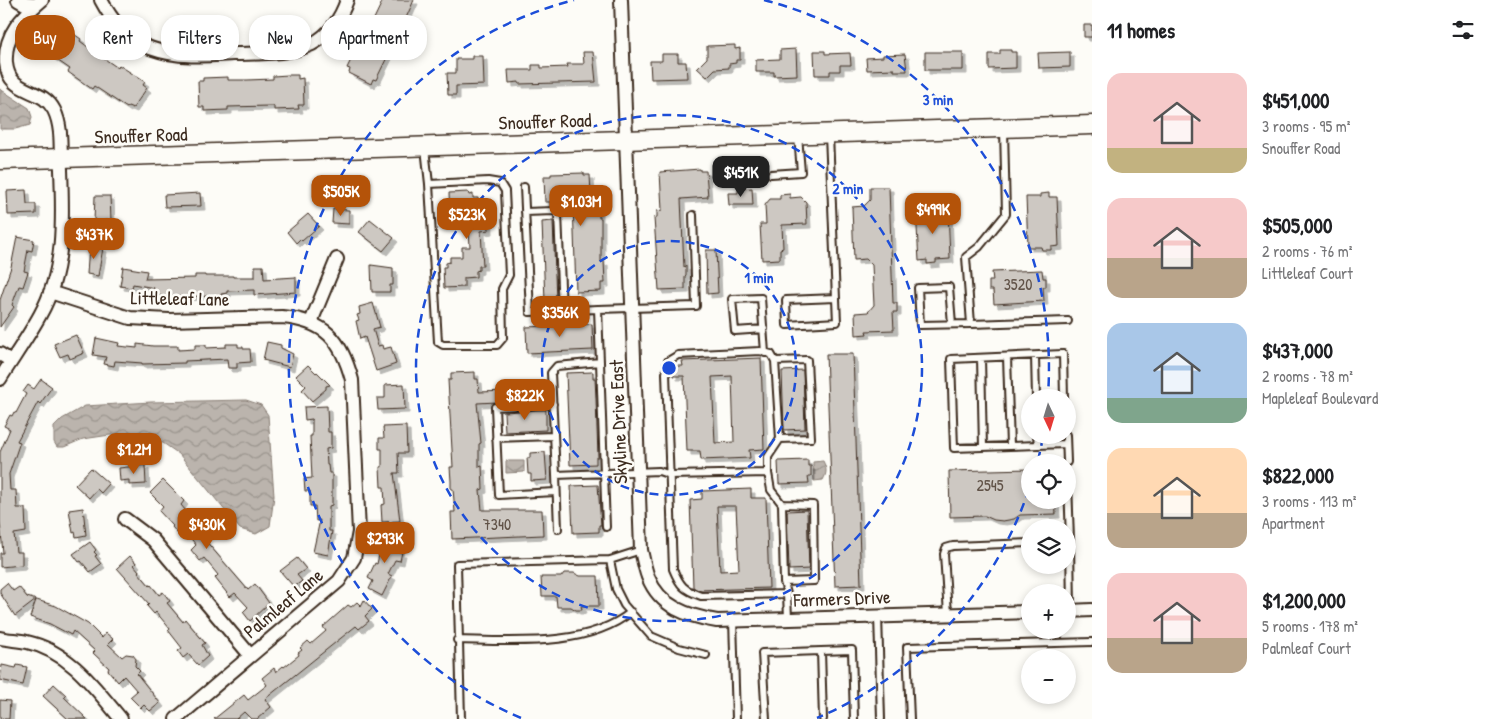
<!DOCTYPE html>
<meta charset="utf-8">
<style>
:root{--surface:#fff;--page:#f6f6f6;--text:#202124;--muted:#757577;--accent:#b45309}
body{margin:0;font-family:"Patrick Hand",sans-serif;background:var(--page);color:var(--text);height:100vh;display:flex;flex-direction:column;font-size:19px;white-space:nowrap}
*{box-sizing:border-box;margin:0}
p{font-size:16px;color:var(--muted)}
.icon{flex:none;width:28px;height:28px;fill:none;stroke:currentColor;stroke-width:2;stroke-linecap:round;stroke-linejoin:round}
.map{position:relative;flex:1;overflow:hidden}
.panel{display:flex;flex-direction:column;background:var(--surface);width:400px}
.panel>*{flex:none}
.banner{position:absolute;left:15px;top:15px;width:475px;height:45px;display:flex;gap:10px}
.needle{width:32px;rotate:176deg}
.tools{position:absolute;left:1021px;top:389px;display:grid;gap:10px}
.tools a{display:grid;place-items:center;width:55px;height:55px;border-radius:50%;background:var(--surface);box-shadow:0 2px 8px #0003;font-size:25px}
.price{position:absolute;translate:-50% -42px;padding:0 11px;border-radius:10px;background:var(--accent);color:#fff;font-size:16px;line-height:32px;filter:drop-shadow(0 1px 2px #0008)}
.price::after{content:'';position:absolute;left:50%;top:30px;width:15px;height:11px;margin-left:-8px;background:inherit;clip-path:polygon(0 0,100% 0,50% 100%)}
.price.on{background:#222;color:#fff}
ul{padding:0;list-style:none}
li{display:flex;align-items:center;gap:15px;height:125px;padding:0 15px}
li span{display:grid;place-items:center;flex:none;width:140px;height:100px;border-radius:15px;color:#555}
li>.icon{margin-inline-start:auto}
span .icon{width:60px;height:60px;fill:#fffc;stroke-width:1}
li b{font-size:21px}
h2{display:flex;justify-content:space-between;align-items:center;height:60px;padding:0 15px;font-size:21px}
.chip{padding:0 18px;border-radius:20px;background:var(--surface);box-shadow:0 2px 8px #0003;font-size:18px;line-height:45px}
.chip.on{background:var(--accent);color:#fff}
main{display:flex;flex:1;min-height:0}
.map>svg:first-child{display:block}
.water{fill:url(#water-waves);stroke:#887d74}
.building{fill:#cdc8c2;stroke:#3b2a1e;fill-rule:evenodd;filter:url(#shadow)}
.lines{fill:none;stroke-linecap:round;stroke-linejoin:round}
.service-casing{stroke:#3b2a1e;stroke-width:10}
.minor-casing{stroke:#3b2a1e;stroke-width:16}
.secondary-casing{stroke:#3b2a1e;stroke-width:21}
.service{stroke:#fdfcf7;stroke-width:6}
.minor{stroke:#fdfcf7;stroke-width:12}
.secondary{stroke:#fdfcf7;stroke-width:18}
.ring{fill:none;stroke:#1d4ed8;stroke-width:2.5;stroke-dasharray:9 6}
.labels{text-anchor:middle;stroke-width:5;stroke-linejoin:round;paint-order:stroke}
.number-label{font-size:16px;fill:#605247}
.street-label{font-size:19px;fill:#3b2a1e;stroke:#fdfcf7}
.centre{fill:#1d4ed8;stroke:#fdfcf7;stroke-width:2.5}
.ring-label{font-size:15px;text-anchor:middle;font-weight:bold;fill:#1d4ed8;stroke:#fdfcf7;stroke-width:5;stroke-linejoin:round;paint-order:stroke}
</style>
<main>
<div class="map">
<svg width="1092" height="719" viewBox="0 0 1092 719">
<defs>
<pattern id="water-waves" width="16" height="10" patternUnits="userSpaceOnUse" patternTransform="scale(1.25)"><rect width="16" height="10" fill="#bbb4ad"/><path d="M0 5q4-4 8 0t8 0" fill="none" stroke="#99938c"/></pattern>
<filter id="shadow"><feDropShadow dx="4" dy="4" stdDeviation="0" flood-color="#0004"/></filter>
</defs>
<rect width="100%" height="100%" fill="#fdfcf7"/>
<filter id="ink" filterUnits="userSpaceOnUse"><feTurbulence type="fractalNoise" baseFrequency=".02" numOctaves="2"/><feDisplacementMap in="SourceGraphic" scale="10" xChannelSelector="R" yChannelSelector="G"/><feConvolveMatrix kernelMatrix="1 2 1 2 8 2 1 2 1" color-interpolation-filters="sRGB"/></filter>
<g filter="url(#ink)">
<path class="water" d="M0,89L29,108L32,117L30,125L15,129H0Z
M246,400L261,405L268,415L274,496L270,526L256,534L240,529L179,454L163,443L110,435L83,439L64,447H57L54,442V427L62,419L85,406L151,402Z
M506,461H524V472L506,473Z
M823,461C827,469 827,473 823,480L814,481L813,462Z"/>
<path class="building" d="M383,0H414L406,18L409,20L396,46L393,45L376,80L373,79L371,84L349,73L350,69L347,68L361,39L364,40Z
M49,21L53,24L55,21L81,39L80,41L96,53L118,68L119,65L145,82L143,85L147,88L133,108L128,106L127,108L94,86L92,89L68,72L70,69L38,47L39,44L35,42Z
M1084,25H1092V37H1084Z
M735,45V49L740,48V60H736V63L729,64V68L715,69L707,77L697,68L707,58V46Z
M796,49L797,75L774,76V72H756V60L780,59V50Z
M1000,50H1011V52H1016V68L989,69V54H1000Z
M814,51H825V54L850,53L851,65H840V71H830V75H815Z
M583,52H593L596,82L519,84V82L509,83L508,70H532V65H541V68L568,67L567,64H584Z
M925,52H963V70H925Z
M1070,52V67L1039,68L1038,53Z
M662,54H678V62H686L687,78L651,79L650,61H662Z
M905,54L907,71H894V69L867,70L866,58L883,57V55Z
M472,56H483L484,85L456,86V95H448L447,73H456V59H472Z
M288,75H298V79L303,78L304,105H298L299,109L274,110V106H269L228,107V110L204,111V107H199L198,81H203V78L228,77V80H247L273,79V76Z
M700,169V171H706L708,197L681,199L684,267L686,266V275L685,276V289L659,290L654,218L657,217V211L662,210L660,172Z
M584,173V175H590L592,211L599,210V218H601V262L604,261L605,283H601V291L576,292L573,202H545L544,176H551V174Z
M870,187H889L893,303H897V312H893L894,330L866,331L867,334L856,335L855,313L868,312L874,305L872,265L866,259L854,260L852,207L864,206L870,200Z
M752,188L753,205H729L728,193H738V189Z
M26,190L27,204H36V214L8,215L7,191Z
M468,192L469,195L473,194V198H478L479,211L488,210L489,230L481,231L483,266H479V270L476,271V277L464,278V287L444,288L443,267H446V263L450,262V257H462V247H470L469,229H465V224L459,225L458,212L450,213L449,193Z
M200,193L201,206L165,207L164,195Z
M1049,193V197H1057L1059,246L1051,247V250H1042L1041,247H1028L1026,197H1040V194Z
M790,194V198L801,197L806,202L807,224L782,225L783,248L780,249V259L762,260L760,224H766L765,205L770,199H780V195Z
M95,196H110L111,220L94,221Z
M924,207H934V210L948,209L950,259L936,260V263L927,264V260L919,261L916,211L924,210Z
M333,209L349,210V224L332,223Z
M308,214L319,226L302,241L300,239L296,243L287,232Z
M370,219L394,238L383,251L359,232Z
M553,221L556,301H545L542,222Z
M17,237L34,240L32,251L28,250L24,271L28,272L23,287L19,286L12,305L14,307L0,327V300L11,267Z
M89,246L103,248L98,276L87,274Z
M706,250H716L718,293L707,294Z
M371,265L393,268V285H390V292H372Z
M255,266H263L264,279L296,277V292L254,295V290L227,291V293L221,294V296L166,297V296H155L154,288L133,284L132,288L120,286L123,267L147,271L145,279L195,278V275H205V276H233V277H255Z
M1042,270L1043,278H1046V287H1043L1044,301L994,304L993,290H989V281H993L992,272Z
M373,303L380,327L373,329L378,346L382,345L383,349L391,347L396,364L376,371L365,337L360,339L356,321L359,320L357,315L360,314L359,307Z
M592,324L593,350L527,353L526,327Z
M76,335L84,353L70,359L68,354L60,357L54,344Z
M96,338L119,343L118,346L137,348V344L153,346H178V350L195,349V345H206V348L226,347V344H238V347H243V349H250L251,362L237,363V368H228L227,359L185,361V363L142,364V363L115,361L114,366L104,364L106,357L93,355Z
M267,342L281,345V348L293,354L290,367L263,360Z
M826,354H853L861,585L835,586Z
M761,358L764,449L749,450L750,458L701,460L700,451H687L684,376H673V366H683L682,361ZM732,376L734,442L715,443L712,377Z
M308,365L316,373L317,372L330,385L326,386V389L312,401L302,390L306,386L296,376Z
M803,370L805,429L784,430L782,371Z
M475,372V379H478L479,392L537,390V400L477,403L481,443L479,444V467L482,466L483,489L480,490L482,510H542L543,535L452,539L451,512H455L453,489H451V481L450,467H453L448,380H451V373Z
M593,372V378H595L596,399L598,457H596V464L570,465L566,373Z
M41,379L52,387L40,404L38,402L17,441L20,442L9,474L10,490H16L17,508H25L26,532L14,534L16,552H22V565L0,567V553H3L0,522V452L10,429L4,426L10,415L12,416L14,412L16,413L26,394L23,392L28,385L34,389Z
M404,384L405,409L378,410L377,398H385V385Z
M327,406L328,432H331V448L326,449L327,465H328L329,473H332V505L329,506V531H332L328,555L313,552L320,520L316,521L315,506H310V491H305L304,479L312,478L310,436H312V419L305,420L304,407Z
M538,410H546V430L505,432L504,412Z
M406,426L407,453H398L399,473H394L400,521L382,522L381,505L385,504L384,487H381L380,467H382V449H379V438H384L383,427Z
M545,452L547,480L531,481V474H528L527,458H530V453Z
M808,460V466H811V476H808L809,483L779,484L778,461Z
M145,465L146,484L129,485V480L120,481L119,468Z
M91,468L109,484L101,493L97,489L89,498L75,485Z
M1030,469V500H1055L1056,514L1020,515L1014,519L1003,521L994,520L985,516L950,517L949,471Z
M163,480L184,501L181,505L201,529L198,532L248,590L255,584L269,603L250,621L243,612L248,607L235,593L230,597L215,578L218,575L204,558L200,561L191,550L196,545L184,530L178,534L172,527L173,526L159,511L163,506L150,493Z
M598,485L601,525H599V532L573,533L571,486Z
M751,489V498H766L769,588L698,590L693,587L690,500L702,499V491ZM717,506H736L739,570L720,571Z
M83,508L86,535L76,537L75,532L73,533L69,510Z
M807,510L809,569L789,570L787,511Z
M386,534L402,537L399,552H402L400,561L395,560L388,574L392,576L382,596L369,589L373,581L368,578L375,563L377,564L381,545H383Z
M90,542L96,550L94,552L97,555L95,556L101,564L90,572L81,561L79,562L73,554Z
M130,556L136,563L134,565L139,571L138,572L150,586L151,585L159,595L163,592L170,601L167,603L183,622L185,619L205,643L202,645L208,656L198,665L188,654L183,658L178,651L182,648L168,630L170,629L156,612L154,614L147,606L149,604L117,568Z
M297,558L306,569L297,575L302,581L294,587L280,571Z
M564,573H574L580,576H598L599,606H581L582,610H576L571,607H557L556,596H542L541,577H561Z
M7,583L13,591L19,587L27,597L56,606L88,624L102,638L106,633L113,639L108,644L122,657L126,654L133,655L136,659L135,666L140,671L137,674L160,703L150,711L144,705L141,708L130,697L137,691L124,676L118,682L108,670L109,668L93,653L95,651L73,631L71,635L50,624L30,617L36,600L15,616L0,593V589Z
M364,600L372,609L365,616L369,621L359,629L356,626L265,699L271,707L257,719H251L244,712L236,719H214L244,695L248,700L267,685L262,678L274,668L276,672L283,666L284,667L299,655L298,653L302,650L300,648L308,641L311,644L326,631L323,627L348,605L351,607L357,602L361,606Z
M2,665L16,668L17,665L27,667L23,685L0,680Z
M54,684L66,695L64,697L87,719H68L43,696Z
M0,700L10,701L9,719H0Z"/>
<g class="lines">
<defs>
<path id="service" d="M1004,129L1006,214L979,247L966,257L971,324L1068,321
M829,135C832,197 834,260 837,322L787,325L786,300L836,298
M425,148L429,184L438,342L443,345H497L503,338L502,289L509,275L505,191L500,183L488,181L429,184
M771,174L801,172L798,136
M524,187L530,312L598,309
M525,212L554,211L558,213L562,311
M952,324L949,287L918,288L920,325L971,324
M764,329L735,331L732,299L761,298L765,353
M1035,356L1036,398
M1007,357L1010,446
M981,358L983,447
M775,361L807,360L811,438L780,439
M600,362L598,309L696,306L693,215
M1064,398L1063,354L951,359L954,448L1066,444
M553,404L495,407L499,495L556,492
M1037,435L1038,445
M1066,435L1067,462
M496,438L554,436
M556,475L551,373L557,366L600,362L606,527
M1068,481L1070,541
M782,504L784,582
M558,529L556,475L659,471L670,475L768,473
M1068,541H1070L1071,611
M610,560L616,589L624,605L651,636L679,648L706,655
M787,594L701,596C684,590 680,586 673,569L666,373L668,361L678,355L760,351L771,354L775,361L780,439L768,457V473L771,490L782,504L813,505L814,581L784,582L787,594L788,618
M948,614L944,554L946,548L953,546L1030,543
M878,615L881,719
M733,620L736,719
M457,640C512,641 587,648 631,612
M821,651L852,650L854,719
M461,719L457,564L610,560L641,550
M766,719L762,653L821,651L823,719
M910,719L907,647L1092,642"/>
<path id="minor" d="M18,0L25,4L36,5
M101,0C110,17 124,36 142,45C152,49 164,53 175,54C194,57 214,55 233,54C258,53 288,55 312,44C329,35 341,18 347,0
M621,0L641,550C643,559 645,569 648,577C660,607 687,616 717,621L1030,612
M50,292L130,318L169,320L282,317C325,321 341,339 352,380L359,532L354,558L339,581L176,719
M311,322L337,259
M0,354L11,361
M0,379C13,358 28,337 40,315C65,271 63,219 61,170C60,151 63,128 54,110C42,86 9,96 6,63C4,34 22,17 42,0
M125,519L153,540L250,655
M1068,611L1092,610
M0,638C9,640 18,640 27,642C69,651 95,688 121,719"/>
<path id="secondary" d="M0,160L1092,125"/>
</defs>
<use href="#service" class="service-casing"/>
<use href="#minor" class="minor-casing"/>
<use href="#secondary" class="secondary-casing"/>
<use href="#service" class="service"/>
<use href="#minor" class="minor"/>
<use href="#secondary" class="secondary"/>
</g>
</g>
<g class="ring">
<circle cx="669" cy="368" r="127"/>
<circle cx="669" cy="368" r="253"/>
<path d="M1043 437A380 380 0 0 1 1038 460M1029 489A380 380 0 0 1 817 718M521 718A380 380 0 0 1 574 0M764 0A380 380 0 0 1 1048 395"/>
</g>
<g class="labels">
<g class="number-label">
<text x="1018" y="290">3520</text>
<text x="990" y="491">2545</text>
<text x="497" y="530">7340</text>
</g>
<g class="street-label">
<text transform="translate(545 121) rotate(-2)" y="7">Snouffer Road</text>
<text transform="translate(141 135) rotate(-2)" y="7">Snouffer Road</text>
<text transform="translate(180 298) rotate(1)" y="7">Littleleaf Lane</text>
<text transform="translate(618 422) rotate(-92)" y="7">Skyline Drive East</text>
<text transform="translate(842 598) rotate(-2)" y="7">Farmers Drive</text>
<text transform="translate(283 603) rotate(-40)" y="7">Palmleaf Lane</text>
</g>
</g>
<circle cx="669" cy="368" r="8" class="centre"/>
<g class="ring-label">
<text x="938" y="105">3 min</text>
<text x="848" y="194">2 min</text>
<text x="759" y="283">1 min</text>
</g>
</svg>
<div class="tools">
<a><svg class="needle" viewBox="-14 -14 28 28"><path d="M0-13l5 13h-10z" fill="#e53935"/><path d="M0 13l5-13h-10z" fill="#757577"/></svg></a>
<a><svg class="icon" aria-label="locate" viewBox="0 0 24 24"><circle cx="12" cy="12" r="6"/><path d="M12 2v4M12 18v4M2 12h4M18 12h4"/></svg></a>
<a><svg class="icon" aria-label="layers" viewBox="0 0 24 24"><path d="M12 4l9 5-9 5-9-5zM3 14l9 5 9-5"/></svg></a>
<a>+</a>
<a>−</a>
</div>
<b class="price on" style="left:741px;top:198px">$451K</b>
<b class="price" style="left:341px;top:217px">$505K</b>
<b class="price" style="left:581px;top:227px">$1.03M</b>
<b class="price" style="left:933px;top:235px">$499K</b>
<b class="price" style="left:467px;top:240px">$523K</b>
<b class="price" style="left:94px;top:260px">$437K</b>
<b class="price" style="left:560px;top:338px">$356K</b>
<b class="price" style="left:525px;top:421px">$822K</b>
<b class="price" style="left:134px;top:475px">$1.2M</b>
<b class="price" style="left:207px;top:550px">$430K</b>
<b class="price" style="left:385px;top:564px">$293K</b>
<div class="banner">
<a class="chip on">Buy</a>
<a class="chip">Rent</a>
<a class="chip">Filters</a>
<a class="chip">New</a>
<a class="chip">Apartment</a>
</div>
</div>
<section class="panel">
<h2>11 homes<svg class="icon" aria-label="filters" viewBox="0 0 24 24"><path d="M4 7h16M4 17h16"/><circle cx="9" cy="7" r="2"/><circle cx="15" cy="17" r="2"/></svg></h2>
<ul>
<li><span style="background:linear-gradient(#f6c9c9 75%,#c2b280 0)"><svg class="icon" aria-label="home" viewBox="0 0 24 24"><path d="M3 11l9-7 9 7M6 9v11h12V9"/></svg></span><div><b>$451,000</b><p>3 rooms · 95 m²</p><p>Snouffer Road</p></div></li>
<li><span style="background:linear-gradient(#f6c9c9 60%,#b9a48a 0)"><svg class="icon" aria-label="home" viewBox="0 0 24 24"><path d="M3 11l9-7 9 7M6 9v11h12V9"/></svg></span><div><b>$505,000</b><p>2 rooms · 76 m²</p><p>Littleleaf Court</p></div></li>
<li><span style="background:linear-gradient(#a9c7e8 75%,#7fa58c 0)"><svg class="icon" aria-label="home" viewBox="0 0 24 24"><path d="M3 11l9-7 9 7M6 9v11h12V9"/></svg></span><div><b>$437,000</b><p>2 rooms · 78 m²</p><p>Mapleleaf Boulevard</p></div></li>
<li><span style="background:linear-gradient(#ffd9b3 65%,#b9a48a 0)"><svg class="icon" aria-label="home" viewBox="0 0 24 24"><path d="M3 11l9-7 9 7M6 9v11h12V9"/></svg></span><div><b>$822,000</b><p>3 rooms · 113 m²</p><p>Apartment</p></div></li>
<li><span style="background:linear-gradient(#f6c9c9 65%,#b9a48a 0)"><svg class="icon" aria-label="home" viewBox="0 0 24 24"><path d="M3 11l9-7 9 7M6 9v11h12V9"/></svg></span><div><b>$1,200,000</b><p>5 rooms · 178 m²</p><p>Palmleaf Court</p></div></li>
</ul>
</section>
</main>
